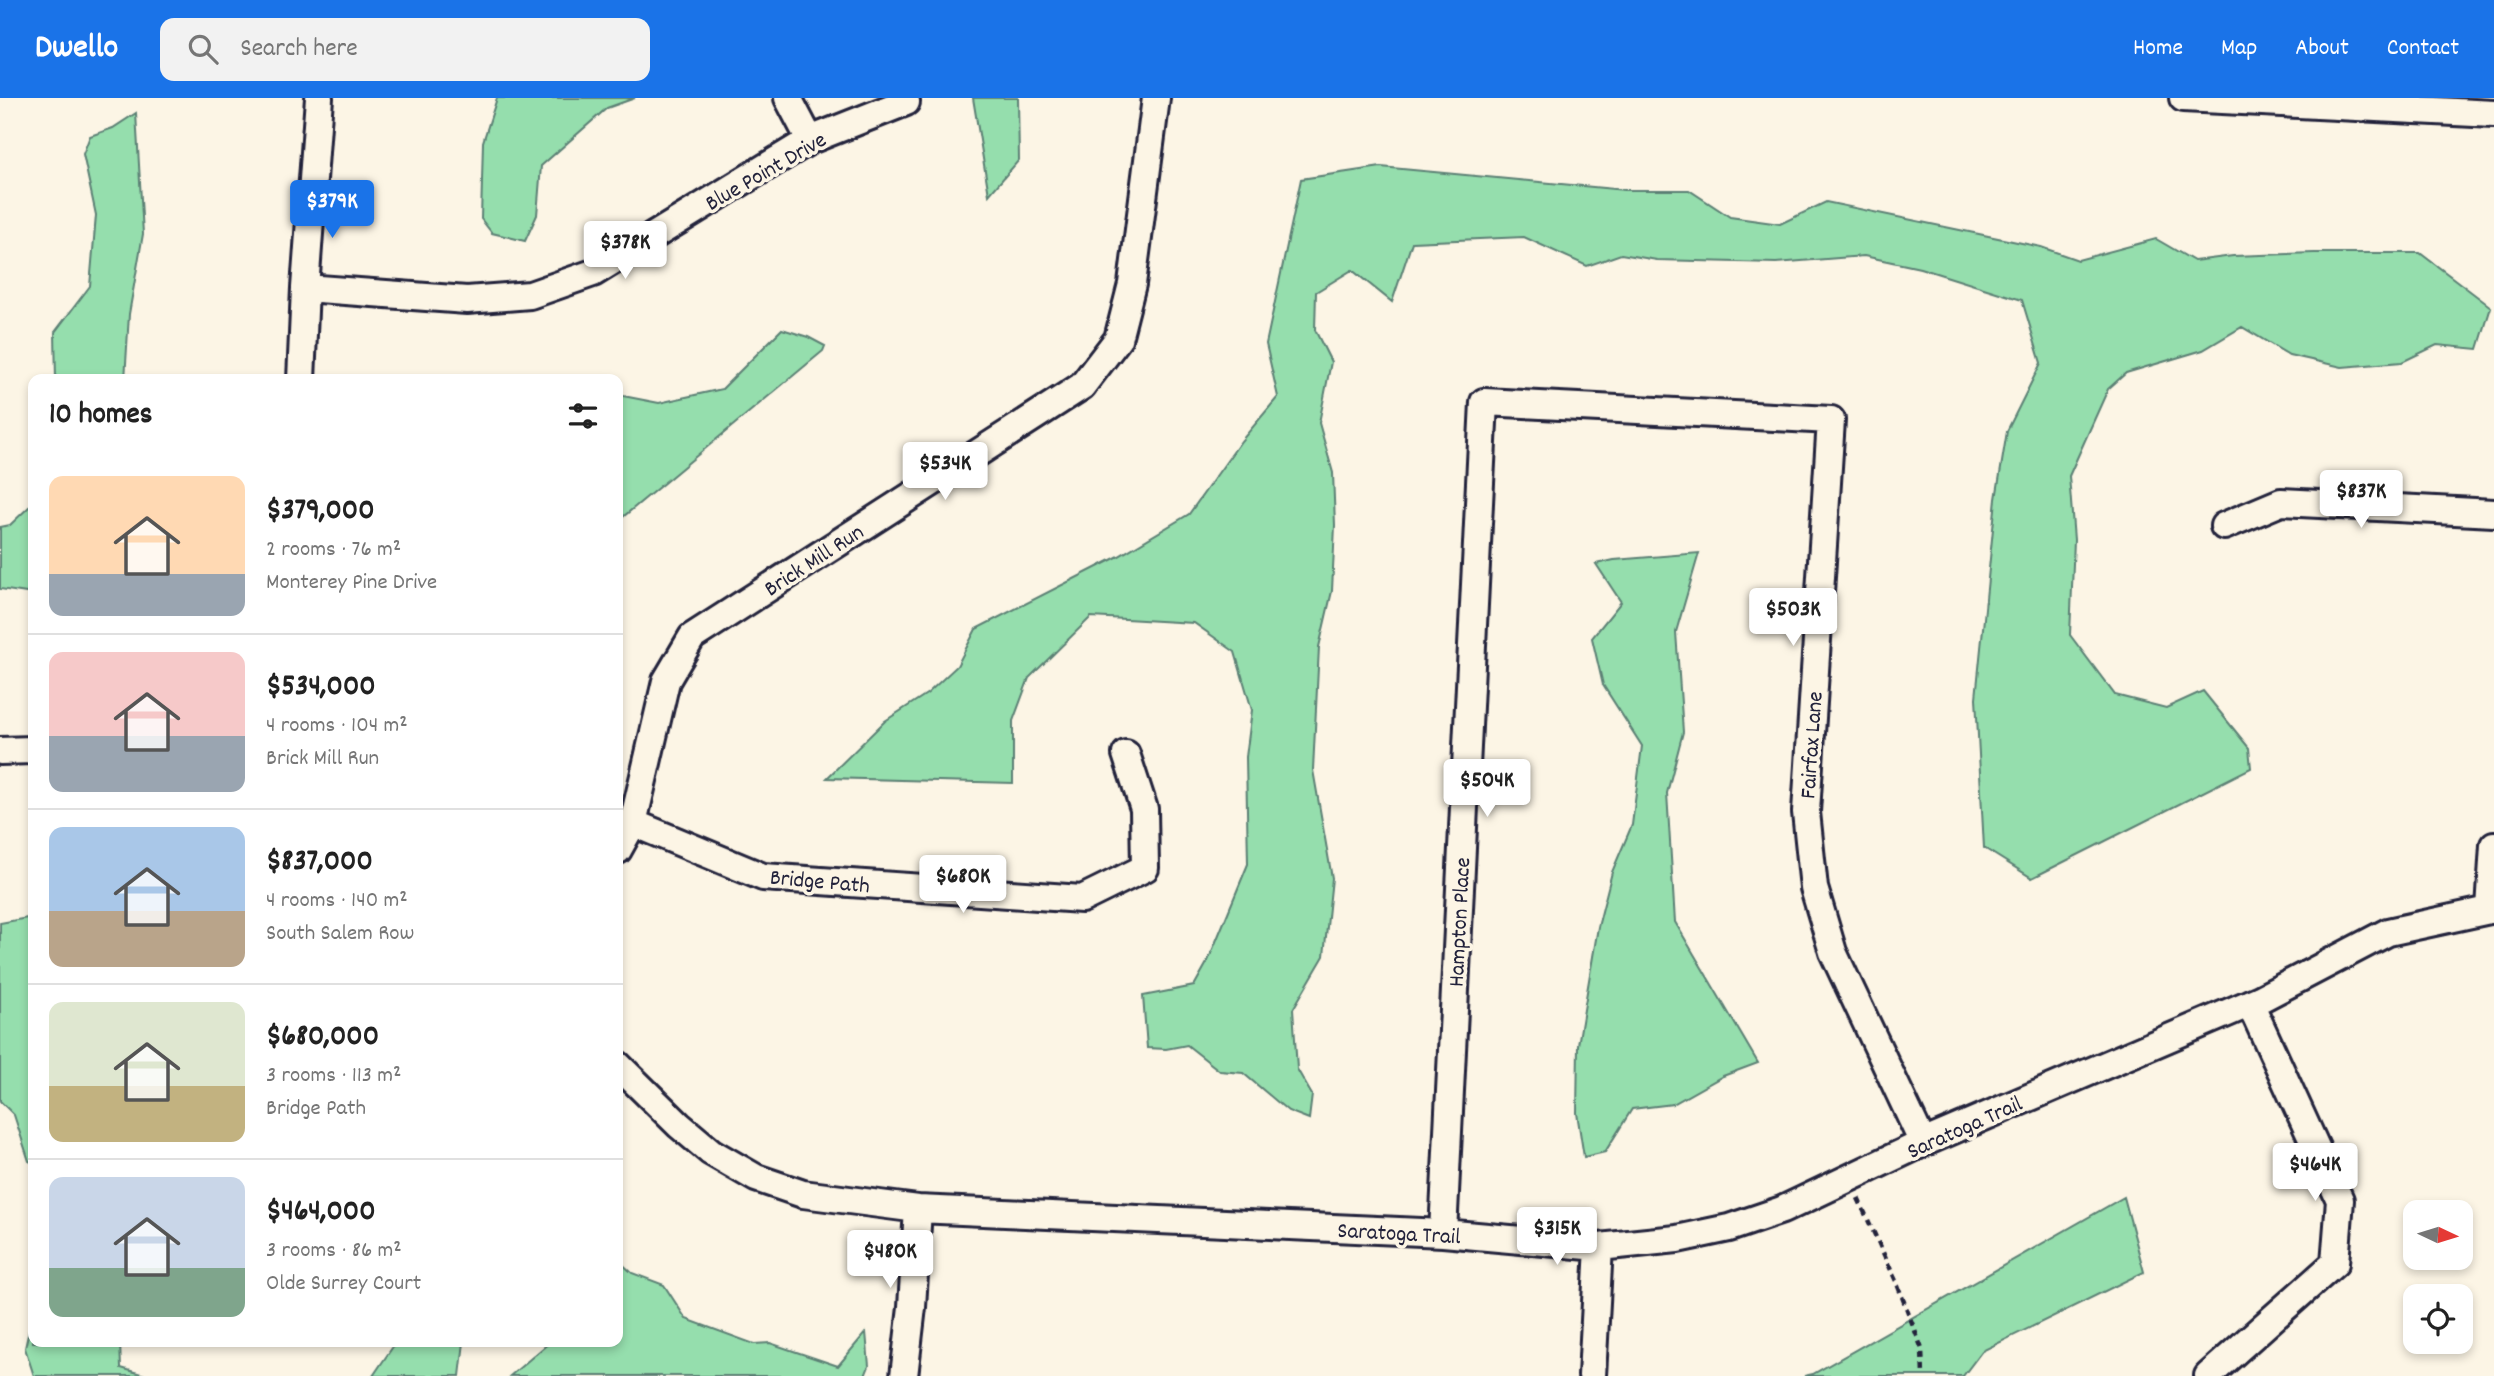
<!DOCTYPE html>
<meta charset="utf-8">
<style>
:root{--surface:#fff;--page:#f2f2f2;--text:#222;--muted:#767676;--line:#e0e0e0;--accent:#1a73e8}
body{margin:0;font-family:Dekko,sans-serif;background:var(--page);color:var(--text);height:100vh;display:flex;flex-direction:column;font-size:26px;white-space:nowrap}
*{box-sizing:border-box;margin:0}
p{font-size:23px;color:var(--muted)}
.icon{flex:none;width:38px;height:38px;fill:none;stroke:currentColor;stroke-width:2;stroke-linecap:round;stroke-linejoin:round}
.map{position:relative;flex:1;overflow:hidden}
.panel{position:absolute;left:28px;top:276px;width:595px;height:973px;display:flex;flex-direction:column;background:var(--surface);border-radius:14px;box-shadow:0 4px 10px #0003}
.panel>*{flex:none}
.needle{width:46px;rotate:94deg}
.fabs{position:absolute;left:2403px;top:1102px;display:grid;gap:14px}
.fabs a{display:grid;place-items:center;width:70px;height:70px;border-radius:14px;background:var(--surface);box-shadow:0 4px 10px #0003;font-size:35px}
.price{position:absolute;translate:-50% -60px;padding:0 16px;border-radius:7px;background:#fff;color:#222;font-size:23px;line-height:46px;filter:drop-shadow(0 2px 4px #0008)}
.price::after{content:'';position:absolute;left:50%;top:42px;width:21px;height:16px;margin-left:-10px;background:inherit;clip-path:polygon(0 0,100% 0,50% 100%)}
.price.selected{background:var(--accent);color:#fff}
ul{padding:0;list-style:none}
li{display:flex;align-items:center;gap:21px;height:175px;padding:0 21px}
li+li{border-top:2px solid var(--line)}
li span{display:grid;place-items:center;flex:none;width:196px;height:140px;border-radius:14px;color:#555}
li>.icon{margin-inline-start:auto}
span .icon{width:84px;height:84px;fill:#fffc;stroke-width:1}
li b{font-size:30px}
h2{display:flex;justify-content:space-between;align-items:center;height:84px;padding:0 21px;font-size:30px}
header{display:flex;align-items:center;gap:42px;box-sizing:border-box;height:98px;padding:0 35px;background:var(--accent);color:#fff}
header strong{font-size:33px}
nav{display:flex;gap:38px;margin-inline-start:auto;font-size:24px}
.search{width:490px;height:63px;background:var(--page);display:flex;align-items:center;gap:18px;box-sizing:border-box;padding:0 24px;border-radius:14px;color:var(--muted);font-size:26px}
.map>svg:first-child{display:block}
.green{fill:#95dead;stroke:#5c8074;stroke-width:2}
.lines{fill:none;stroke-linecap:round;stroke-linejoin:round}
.street-casing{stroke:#22223b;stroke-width:32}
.path{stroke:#22223b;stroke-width:4.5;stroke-dasharray:7 5;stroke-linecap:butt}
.street{stroke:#fcf5e5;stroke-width:26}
.labels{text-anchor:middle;stroke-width:7;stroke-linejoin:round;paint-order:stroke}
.street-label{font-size:23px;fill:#22223b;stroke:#fcf5e5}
</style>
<header>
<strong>Dwello</strong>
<div class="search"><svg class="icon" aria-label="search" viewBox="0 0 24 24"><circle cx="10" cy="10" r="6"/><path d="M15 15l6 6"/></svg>Search here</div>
<nav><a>Home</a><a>Map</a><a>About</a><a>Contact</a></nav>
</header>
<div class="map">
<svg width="2494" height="1278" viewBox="0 0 2494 1278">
<rect width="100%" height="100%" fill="#fcf5e5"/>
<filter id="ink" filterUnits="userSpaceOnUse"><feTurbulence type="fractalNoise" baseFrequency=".0143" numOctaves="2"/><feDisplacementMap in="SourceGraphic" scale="14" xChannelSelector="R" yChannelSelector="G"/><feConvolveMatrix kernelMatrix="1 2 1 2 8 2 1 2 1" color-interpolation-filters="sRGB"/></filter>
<g filter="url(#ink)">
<path class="green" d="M497,0H635L607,10L541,68L537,117L525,143L492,135L481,121L483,44Z
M973,0H1018L1019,62L989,97Z
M136,15L143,136L129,216L125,282H56L55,234L90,188L96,117L83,56L90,38L113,30Z
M1381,69L1625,92H1689L1730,119L1780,126L1826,104L2041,149L2078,162L2156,141L2194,163L2233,158L2314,155H2420L2491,209L2478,251L2437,247L2402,264L2342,269L2289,257L2242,229L2203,252L2126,275L2108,291L2069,378L2074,442L2070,537L2115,597L2166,610L2203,593L2249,650L2251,670L2032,780L1984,750L1976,600L1996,401L2007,333L2041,265L2022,202L1920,170L1864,158L1776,165L1657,162L1621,156L1587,168L1524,139L1412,144L1392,204L1352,172L1316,194L1315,232L1331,264L1319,325L1333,375L1335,427L1332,493L1319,549L1313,672L1332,780L1324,858L1293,911L1297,971L1312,997L1309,1021L1288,1013L1243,975L1220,973L1187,947L1166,951L1147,950L1143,898L1194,888L1208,863L1248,766L1246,659L1252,612L1235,554L1194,525L1091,519L1029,580L1013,623V685L827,680L885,623L928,595L957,568L976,531L1119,458L1189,416L1241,343L1278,299L1266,246L1301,81Z
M782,231L808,239L825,248L823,253L618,423V297L659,305L722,291Z
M33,405V496L0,491V429L10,427Z
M1699,455L1676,534L1683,634L1667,695L1675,824L1758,965L1723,978L1673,1006L1632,1011L1605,1054L1584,1059L1577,1015L1578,947L1598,829L1612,774L1632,727L1642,648L1603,587L1592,540L1621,504L1596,466L1614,462Z
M33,819V1065L29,1063L14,1017L0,1003V825Z
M2124,1099L2144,1174L1982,1253L1963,1278H1804L1813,1276Z
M618,1162L632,1175L664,1187L686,1221L754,1246L770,1245L838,1268L866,1234L869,1268L865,1278H510L550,1244H618Z
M33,1214V1244H120L121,1270L148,1278H34L25,1250Z
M404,1244H464L460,1278H373L394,1247Z"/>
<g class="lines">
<defs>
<path id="street" d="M788,0L810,42
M2183,0L2494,16
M305,190L467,202L530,197L593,175L810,42L906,4
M301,282L305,190L319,0
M2224,428L2281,404L2494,415
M0,653L33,652
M633,725L763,779L1082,801L1145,770L1144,711L1126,656
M618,752L633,725L666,583L692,539L1082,288L1118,241L1132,186L1156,0
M2490,811L2494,747
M618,967L679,1027L711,1054L756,1080L803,1096L918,1111L1443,1135L1599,1149L1677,1141L1729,1130L1782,1112L1923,1045L2260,901L2388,834L2494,811
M1443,1135L1484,304L1831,322L1806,714L1814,790L1833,854L1923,1045
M904,1278L912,1209L918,1111
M1592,1278L1599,1149
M2208,1278L2335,1165L2340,1102L2250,905"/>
</defs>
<use href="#street" class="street-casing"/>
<path class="path" d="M1858,1100L1896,1183L1922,1251L1923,1278"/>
<use href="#street" class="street"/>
</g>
</g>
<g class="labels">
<g class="street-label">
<text transform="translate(765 72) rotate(-30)" y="8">Blue Point Drive</text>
<text transform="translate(813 461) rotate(-33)" y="8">Brick Mill Run</text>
<text transform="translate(1810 647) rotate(-86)" y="8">Fairfax Lane</text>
<text transform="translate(820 782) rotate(5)" y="8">Bridge Path</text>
<text transform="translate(1458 824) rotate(-87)" y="8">Hampton Place</text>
<text transform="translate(1964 1028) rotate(-24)" y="8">Saratoga Trail</text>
<text transform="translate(1399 1134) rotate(3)" y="8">Saratoga Trail</text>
</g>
</g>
</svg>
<div class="fabs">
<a><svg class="needle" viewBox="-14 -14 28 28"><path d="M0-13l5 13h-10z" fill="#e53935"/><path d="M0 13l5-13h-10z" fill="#767676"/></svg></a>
<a><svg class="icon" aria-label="locate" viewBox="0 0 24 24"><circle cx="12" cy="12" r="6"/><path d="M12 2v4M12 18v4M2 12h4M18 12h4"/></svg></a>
</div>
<b class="price selected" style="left:332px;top:142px">$379K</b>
<b class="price" style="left:625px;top:183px">$378K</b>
<b class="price" style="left:945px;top:404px">$534K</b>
<b class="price" style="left:2361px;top:432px">$837K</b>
<b class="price" style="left:1793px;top:550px">$503K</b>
<b class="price" style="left:1487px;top:721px">$504K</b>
<b class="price" style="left:963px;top:817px">$680K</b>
<b class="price" style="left:2315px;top:1105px">$464K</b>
<b class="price" style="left:1557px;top:1169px">$315K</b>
<b class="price" style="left:890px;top:1192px">$480K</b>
<section class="panel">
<h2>10 homes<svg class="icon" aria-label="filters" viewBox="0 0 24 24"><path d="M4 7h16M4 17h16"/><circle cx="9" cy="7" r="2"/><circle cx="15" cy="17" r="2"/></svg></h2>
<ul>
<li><span style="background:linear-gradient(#ffd9b3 70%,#9aa5b1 0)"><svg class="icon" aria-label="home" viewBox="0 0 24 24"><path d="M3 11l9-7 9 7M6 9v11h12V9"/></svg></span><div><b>$379,000</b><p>2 rooms · 76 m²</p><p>Monterey Pine Drive</p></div></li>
<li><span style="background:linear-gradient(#f6c9c9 60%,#9aa5b1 0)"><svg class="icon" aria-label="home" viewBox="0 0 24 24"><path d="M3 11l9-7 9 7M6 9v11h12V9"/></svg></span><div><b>$534,000</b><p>4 rooms · 104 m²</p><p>Brick Mill Run</p></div></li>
<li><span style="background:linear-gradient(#a9c7e8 60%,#b9a48a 0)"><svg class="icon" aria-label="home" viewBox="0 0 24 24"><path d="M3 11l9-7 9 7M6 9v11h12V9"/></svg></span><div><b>$837,000</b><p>4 rooms · 140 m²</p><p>South Salem Row</p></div></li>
<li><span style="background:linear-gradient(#dfe7d0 60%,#c2b280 0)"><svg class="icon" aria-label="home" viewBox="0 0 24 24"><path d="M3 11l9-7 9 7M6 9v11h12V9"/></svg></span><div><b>$680,000</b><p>3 rooms · 113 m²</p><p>Bridge Path</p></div></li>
<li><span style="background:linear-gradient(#c9d6e8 65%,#7fa58c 0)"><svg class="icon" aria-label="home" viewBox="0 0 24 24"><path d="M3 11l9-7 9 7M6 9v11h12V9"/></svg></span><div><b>$464,000</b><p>3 rooms · 86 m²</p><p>Olde Surrey Court</p></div></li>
</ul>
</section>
</div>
